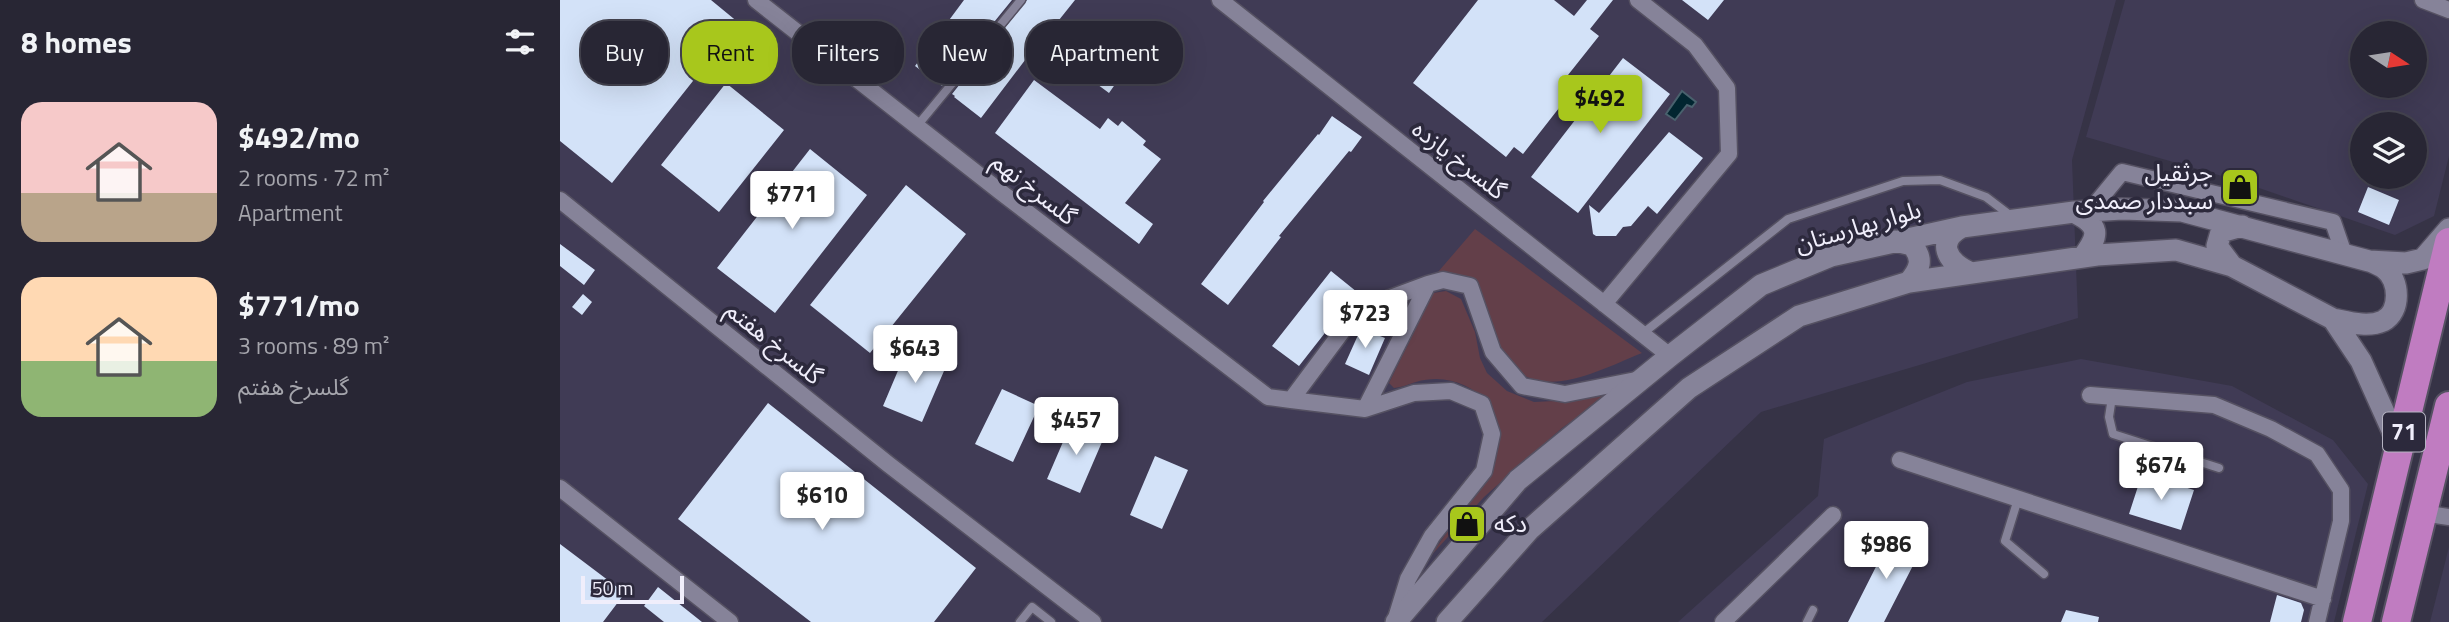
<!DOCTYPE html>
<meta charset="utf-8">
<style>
:root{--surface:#282634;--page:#302e3c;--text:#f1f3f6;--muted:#a5a5ac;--line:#44434f;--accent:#a8c71c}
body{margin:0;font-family:"Titillium Web","Noto Sans Arabic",sans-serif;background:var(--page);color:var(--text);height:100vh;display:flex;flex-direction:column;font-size:26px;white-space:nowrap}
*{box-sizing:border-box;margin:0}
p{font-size:23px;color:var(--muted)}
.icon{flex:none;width:38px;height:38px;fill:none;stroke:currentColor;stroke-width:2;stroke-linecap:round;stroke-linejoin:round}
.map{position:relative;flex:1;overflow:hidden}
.details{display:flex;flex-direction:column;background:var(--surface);width:560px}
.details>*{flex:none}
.hud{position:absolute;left:21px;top:21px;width:665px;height:63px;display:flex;gap:14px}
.needle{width:46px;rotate:102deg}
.fabs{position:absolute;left:1790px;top:21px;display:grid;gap:14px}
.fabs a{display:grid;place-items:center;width:77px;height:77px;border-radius:50%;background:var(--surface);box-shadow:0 7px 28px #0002,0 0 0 2px var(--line);font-size:35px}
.scale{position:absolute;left:21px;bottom:18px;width:103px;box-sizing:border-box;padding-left:7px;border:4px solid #f0eefb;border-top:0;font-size:19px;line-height:24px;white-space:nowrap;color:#f0eefb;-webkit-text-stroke:5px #2c293c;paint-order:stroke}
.price{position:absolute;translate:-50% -60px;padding:0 16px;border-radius:7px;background:#fff;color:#222;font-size:23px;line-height:46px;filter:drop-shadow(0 2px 4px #0008)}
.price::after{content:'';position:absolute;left:50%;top:42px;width:21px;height:16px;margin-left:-10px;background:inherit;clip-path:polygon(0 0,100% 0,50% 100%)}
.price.on{background:var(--accent);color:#111}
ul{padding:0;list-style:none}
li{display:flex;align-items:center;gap:21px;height:175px;padding:0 21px}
li span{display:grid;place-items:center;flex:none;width:196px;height:140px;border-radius:21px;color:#555}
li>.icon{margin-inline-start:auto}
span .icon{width:84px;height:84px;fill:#fffc;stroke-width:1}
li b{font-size:30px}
h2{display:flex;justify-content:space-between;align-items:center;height:84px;padding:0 21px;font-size:30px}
.chip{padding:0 24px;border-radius:28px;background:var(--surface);box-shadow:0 7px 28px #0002,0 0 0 2px var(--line);font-size:24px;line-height:63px}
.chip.on{background:var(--accent);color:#111}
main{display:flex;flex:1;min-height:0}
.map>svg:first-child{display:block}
.built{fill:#403b55;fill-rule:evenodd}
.green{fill:#633f49}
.water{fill:#012530;stroke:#49616d;stroke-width:2}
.building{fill:#d3e2f8}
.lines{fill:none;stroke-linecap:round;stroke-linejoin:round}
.lane-casing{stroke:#555162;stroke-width:11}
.street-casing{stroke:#555162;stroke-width:19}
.secondary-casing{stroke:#555162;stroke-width:24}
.highway-casing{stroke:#555162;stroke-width:32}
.lane{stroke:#868399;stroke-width:8}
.street{stroke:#868399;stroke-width:16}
.secondary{stroke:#868399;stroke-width:21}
.highway{stroke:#c07cc1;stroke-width:28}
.labels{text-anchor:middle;stroke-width:7;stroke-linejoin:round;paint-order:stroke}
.shield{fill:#2c293c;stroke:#b5b3c2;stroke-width:2}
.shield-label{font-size:23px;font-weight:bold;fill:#f0eefb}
.street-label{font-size:24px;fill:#f0eefb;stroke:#2c293c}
.poi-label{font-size:24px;fill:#f0eefb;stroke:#2c293c;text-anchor:end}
</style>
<main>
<section class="details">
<h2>8 homes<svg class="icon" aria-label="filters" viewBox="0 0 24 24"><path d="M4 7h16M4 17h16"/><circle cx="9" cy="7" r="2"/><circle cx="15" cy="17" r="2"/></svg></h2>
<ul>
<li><span style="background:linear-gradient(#f6c9c9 65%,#b9a48a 0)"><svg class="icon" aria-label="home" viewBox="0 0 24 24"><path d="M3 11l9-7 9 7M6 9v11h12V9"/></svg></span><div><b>$492/mo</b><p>2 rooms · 72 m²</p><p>Apartment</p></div></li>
<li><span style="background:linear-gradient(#ffd9b3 60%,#8fb573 0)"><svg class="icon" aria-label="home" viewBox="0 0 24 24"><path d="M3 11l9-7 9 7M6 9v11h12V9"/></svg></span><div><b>$771/mo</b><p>3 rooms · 89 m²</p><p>گلسرخ هفتم</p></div></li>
</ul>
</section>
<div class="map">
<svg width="1889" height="622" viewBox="0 0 1889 622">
<rect width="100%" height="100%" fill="#363346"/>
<path class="built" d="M0,0H1556L1512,160L1518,318L1201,412L982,622H0Z
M1565,0H1889V156L1874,216L1835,235L1676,180L1526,137ZM1802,33H1855V86H1802ZM1802,124H1855V177H1802Z
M1521,359L1672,386L1773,440L1808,484L1774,622H1118L1258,496L1264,439L1407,382Z
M1889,547V622H1870Z"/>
<path class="green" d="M915,229L1082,353C1037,371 969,410 940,348C929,324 926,300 911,278L878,272Z
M886,291L901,299L915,332L920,358L927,373L947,391L974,402L995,401L1053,392L1002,428L924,497L868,559L929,473V404C910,383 884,374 856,382C849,384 843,387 834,388L829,383L873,293Z"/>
<path class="water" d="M1122,91L1136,102L1132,107L1127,105L1115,120L1106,114Z"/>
<path class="building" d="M0,0H151L179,23L52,183L0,141Z
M404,0H452L382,86L355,66Z
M467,0H515L479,45L478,43L421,118L394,97L395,96L392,94Z
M918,0H994L1014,16L1027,0H1053L1030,29L1039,36L1008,75L1002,87L1010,94L963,154L954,147L946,157L853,83Z
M1122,0H1164L1148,20Z
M547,46L570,63L549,93L526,76Z
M1063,58L1110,94L1018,213L971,177Z
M474,80L540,129L548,118L558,126L562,121L586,141L583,145L601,159L565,203L593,224L579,244L435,133Z
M166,83L224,130L159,212L101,165Z
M772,116L802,137L791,152L789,151L719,236L721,237L668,305L641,284L704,202L703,201L758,134L759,135Z
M1109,132L1143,158L1097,214L1088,206L1071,226L1063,227L1056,236H1036L1033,234L1029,205L1039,213Z
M250,149L307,195L215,313L157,268Z
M346,185L406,234L310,353L250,305Z
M1808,187L1839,200L1829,225L1798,212Z
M0,244L35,270L24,285L0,266Z
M771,271L797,292L739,366L712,346Z
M23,294L32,302L22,315L12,307Z
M803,324L816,330L815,334L825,338L809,375L785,364Z
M348,347L387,364L362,422L323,406Z
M442,389L479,406L453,462L415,444Z
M208,403L416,568L374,622H251L118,519Z
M512,421L545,435L520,493L487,479Z
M595,456L628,470L602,529L570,515Z
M1582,474L1634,490L1621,530L1569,514Z
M1332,535L1363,546L1324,622H1288Z
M0,544L65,593L43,622H0Z
M98,587L142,622H104L84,606Z
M1717,595L1741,603L1744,610L1741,622H1710Z
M1506,610L1539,617L1538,622H1501Z"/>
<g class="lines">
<defs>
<path id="lane" d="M357,126L461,0
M1082,334L1228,219L1343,181L1380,180L1426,197L1451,216
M1552,397L1549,417L1553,434L1659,468
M1458,499L1445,541L1484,574
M460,622L472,607L491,622
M1247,622L1253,610"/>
<path id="street" d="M196,0L442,193L708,397L731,400
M660,0L1110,356
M1863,0L1889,10
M0,200L328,464L533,622
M1529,212L1562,172L1773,222L1784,254
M868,284L883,280L910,286L933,352L962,386L1005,394L1081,379
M1044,304L1169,154L1167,88L1135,45L1078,0
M1530,395L1654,405L1711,429L1757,454L1781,490V521L1757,622
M805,409L868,284L798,310L731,400L805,409L854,393L891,391L922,404L932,434L924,471L872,536L848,579L836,618
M1340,460L1763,599
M0,488L170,622
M1862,513L1889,517
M1163,622L1273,515"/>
<path id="secondary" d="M1514,212C1540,226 1540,234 1523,257
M1402,227C1376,241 1386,261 1409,272
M1335,241L1352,245C1364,259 1360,269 1349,282
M1672,266L1657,246L1661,232L1682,226
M1773,319C1788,322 1808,328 1823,321C1841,312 1840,280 1825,269C1820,265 1814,263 1810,261
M836,622L958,480L1110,356L1201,285L1271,256L1402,227L1514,212L1562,209L1622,211L1809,261L1846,263L1863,259L1889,229
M887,622L969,530L1129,388L1239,316L1349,282L1537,255L1616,250L1672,266L1773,319L1801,361L1840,448"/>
<path id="highway" d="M1797,622L1889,242
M1836,622L1889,406"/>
</defs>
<use href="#lane" class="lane-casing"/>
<use href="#street" class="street-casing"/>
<use href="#secondary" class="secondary-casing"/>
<use href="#highway" class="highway-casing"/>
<use href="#lane" class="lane"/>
<use href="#street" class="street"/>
<use href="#secondary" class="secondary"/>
<use href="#highway" class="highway"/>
</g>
<defs>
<symbol id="shop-square" viewBox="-11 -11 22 22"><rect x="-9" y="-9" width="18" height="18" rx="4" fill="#a8c71c" stroke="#2c293c"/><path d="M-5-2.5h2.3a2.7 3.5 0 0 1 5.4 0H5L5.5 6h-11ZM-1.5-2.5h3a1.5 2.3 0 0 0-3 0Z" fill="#111"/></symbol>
</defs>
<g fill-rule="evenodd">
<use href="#shop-square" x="1658" y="165" width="44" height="44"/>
<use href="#shop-square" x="885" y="502" width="44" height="44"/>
</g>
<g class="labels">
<rect class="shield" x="1823" y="412.5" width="42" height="39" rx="5"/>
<g class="shield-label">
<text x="1844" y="440">71</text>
</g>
<g class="street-label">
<text transform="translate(899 160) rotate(38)" y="8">گلسرخ یازده</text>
<text transform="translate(474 189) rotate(38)" y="8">گلسرخ نهم</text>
<text transform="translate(1298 227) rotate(-16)" y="8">بلوار بهارستان</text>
<text transform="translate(214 343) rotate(39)" y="8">گلسرخ هفتم</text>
</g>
<g class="poi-label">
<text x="1653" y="181">جرثقیل<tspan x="1653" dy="28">سبددار صمدی</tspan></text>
<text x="934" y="532" text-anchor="start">دکه</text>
</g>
</g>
</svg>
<div class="fabs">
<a><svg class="needle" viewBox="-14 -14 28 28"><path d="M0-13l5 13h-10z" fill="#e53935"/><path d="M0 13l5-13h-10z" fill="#a5a5ac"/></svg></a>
<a><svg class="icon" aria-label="layers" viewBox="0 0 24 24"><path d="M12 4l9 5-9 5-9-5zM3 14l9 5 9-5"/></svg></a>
</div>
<div class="scale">50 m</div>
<b class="price on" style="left:1040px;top:135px">$492</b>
<b class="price" style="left:232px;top:231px">$771</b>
<b class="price" style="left:805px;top:350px">$723</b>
<b class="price" style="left:355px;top:385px">$643</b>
<b class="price" style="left:516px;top:457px">$457</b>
<b class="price" style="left:1601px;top:502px">$674</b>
<b class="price" style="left:262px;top:532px">$610</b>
<b class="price" style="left:1326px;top:581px">$986</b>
<div class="hud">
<a class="chip">Buy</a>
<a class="chip on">Rent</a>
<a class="chip">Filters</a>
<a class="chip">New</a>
<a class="chip">Apartment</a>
</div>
</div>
</main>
